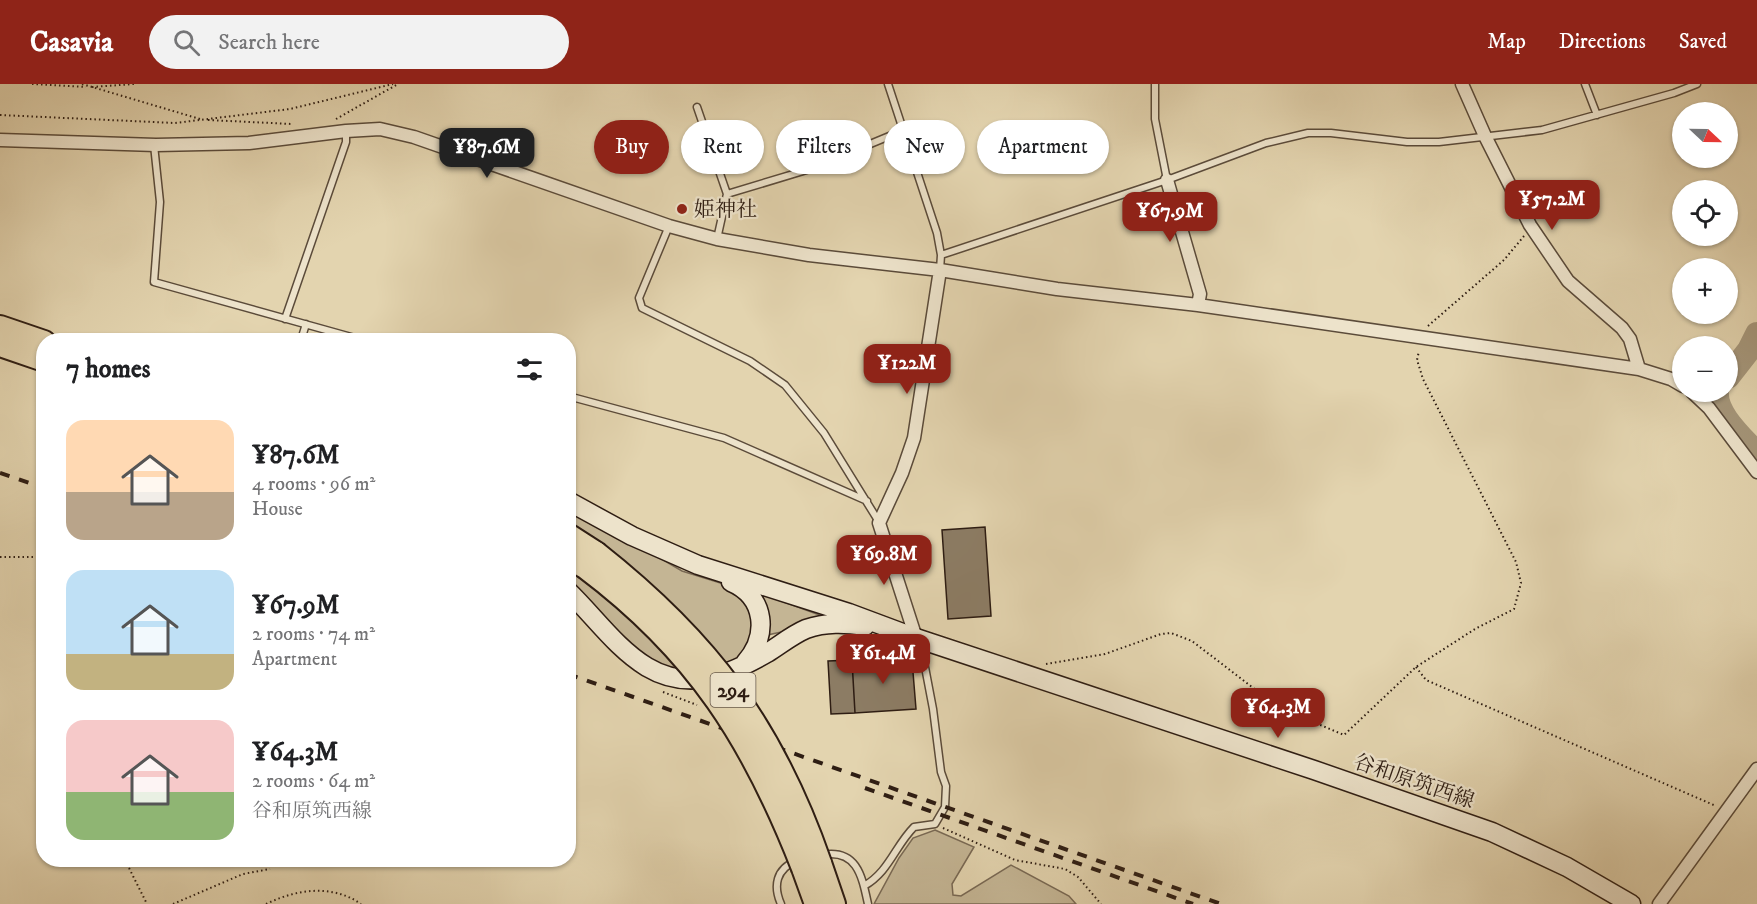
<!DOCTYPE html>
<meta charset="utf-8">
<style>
:root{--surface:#fff;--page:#f2f2f2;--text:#202124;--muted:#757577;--accent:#8f2418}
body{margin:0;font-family:"IM FELL DW Pica","Noto Serif JP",serif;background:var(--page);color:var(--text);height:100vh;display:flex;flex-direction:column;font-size:22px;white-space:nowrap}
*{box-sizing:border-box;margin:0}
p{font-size:20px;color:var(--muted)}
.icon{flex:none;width:33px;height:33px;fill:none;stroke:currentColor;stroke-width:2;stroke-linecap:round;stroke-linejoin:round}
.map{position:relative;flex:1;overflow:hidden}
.drawer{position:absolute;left:36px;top:249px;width:540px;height:534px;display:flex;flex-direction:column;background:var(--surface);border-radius:24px;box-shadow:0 2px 4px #0004}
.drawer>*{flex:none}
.top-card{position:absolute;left:594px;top:36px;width:570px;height:54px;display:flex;gap:12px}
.needle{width:39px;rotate:112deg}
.controls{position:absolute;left:1672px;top:18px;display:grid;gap:12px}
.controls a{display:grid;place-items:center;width:66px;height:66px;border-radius:50%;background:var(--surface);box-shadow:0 2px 4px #0004;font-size:30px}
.price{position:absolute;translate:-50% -51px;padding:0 14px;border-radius:12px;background:var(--accent);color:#fff;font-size:20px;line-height:39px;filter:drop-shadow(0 2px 3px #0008)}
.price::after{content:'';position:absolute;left:50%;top:36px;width:18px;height:14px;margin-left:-9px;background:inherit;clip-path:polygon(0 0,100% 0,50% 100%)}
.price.selected{background:#222;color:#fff}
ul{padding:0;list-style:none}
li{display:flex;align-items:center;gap:18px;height:150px;padding:0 30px}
li span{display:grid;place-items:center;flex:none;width:168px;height:120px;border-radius:18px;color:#555}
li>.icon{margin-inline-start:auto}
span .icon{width:72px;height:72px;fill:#fffc;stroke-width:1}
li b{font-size:26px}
h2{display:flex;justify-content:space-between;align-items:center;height:72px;padding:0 30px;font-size:26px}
.pill{padding:0 21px;border-radius:27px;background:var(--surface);box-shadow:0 2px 4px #0004;font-size:21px;line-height:54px}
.pill.selected{background:var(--accent);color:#fff}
header{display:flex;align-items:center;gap:36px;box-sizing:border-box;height:84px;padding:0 30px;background:var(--accent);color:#fff}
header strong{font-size:28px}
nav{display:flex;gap:33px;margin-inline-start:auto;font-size:21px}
.search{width:420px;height:54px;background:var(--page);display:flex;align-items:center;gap:15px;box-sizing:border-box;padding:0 21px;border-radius:33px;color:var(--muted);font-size:22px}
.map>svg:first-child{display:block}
.green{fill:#c4b594;stroke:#796954;stroke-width:1.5}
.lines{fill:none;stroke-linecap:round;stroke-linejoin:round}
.river{stroke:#a5967a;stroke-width:24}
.building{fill:#8c7c64;stroke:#2e1d13;stroke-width:1.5}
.lane-casing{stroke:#5b4b3a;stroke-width:9}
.street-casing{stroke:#5b4b3a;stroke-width:15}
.secondary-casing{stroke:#2e1d13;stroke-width:21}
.highway-casing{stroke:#2e1d13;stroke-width:26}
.path{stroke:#2e1d13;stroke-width:2;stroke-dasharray:1.5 3;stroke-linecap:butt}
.lane{stroke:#ede3cb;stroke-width:6}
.street{stroke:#ede3cb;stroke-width:12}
.secondary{stroke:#ede3cb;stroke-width:18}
.highway{stroke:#e3d4af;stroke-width:22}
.rail{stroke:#2e1d13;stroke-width:4;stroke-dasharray:10 10;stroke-linecap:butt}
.highway-bridge-casing{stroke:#2e1d13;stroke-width:26;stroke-linecap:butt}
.highway-bridge{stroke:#e3d4af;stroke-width:22}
.poi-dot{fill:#8f2418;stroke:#ede3cb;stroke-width:2}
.labels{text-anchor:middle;stroke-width:4.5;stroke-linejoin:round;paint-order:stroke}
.shield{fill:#ede3cb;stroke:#67584a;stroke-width:1.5}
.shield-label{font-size:20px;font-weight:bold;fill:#2e1d13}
.poi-label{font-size:21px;fill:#2e1d13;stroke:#ede3cb;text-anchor:start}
.street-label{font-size:21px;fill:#2e1d13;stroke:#ede3cb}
</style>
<header>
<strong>Casavia</strong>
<div class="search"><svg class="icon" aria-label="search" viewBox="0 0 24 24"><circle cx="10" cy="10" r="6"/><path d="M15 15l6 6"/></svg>Search here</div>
<nav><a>Map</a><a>Directions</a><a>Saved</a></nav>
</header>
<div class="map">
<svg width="1757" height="820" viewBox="0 0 1757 820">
<rect width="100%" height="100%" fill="#e3d4af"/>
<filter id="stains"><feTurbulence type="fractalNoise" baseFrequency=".00333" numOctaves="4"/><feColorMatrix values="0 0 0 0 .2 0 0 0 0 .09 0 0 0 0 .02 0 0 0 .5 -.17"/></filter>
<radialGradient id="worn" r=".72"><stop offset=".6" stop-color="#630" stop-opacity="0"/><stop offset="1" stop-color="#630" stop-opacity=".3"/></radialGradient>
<path class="green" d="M568,424L612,446L682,487L730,502L754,530L751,565L726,583C677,526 634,481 569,441Z
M568,481L604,508L686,589L665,584L645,575L569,500Z
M754,507L825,533L791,546L767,551Z
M935,746L974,763L952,800L953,811L961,812L1011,781L1069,812L1076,820H874L899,774L913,754Z"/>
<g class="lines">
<path class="river" d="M1728,293L1749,266L1757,250
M1717,308C1715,330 1743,354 1757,370"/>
</g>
<path class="building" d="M985,443L991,532L948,535L942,446Z
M897,574V577L912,576L916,625L855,629L852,577Z
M852,576L855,629L831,630L828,577Z"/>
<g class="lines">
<defs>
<path id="lane" d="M888,0L937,149L941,171L940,186
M1155,0V35L1167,96
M1585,0L1597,31
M697,23L727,110L717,155
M154,61L160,118L154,198L362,256
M727,110L810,85L904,46
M669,142L639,214L642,224L750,277L785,301L824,349L879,438
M941,171L1167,96L1266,59L1308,49H1331L1407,58H1439L1542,46L1674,9L1697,0
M285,235L346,58V47
M301,256L306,240
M568,312L724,354L867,417
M821,771C857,764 862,792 868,820
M864,802C889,788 895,762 914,743L935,740L945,723L946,702L941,688L933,625L925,583L917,558
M781,820C773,802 776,785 796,777"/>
<path id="street" d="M1462,0L1485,52L1530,141L1568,197L1622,244L1630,255L1639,285
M0,56L156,61L249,59L346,47L380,45L414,53L669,142L717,155L809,171L940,186L1057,205L1198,221L1639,285L1671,295L1683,302
M1167,96L1200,210L1198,221
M1692,308L1709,324L1757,388
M916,554L879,439L902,389L914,354L940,186
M1659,820L1757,685"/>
<path id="secondary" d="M568,417L632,452L698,481L849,529L916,554L1314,686L1492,748L1567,783L1631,820
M731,498C766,513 769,552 745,579
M568,507C594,532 616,564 647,583C689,608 729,591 767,569C780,561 792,551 806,545C826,538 845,539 865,542"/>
<path id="highway" d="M0,243L44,258
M0,261L44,276
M568,451L596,469
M568,473L585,483
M820,779L834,820
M803,784L816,820"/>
</defs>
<use href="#lane" class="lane-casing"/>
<use href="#street" class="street-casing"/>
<use href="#secondary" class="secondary-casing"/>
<use href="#highway" class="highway-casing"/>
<path class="path" d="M32,0L86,3
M82,0L200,35
M92,3L134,0
M0,31L175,39L290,25L393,0
M336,35L398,0
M208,36L292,40
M1428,242L1504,176L1524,152
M0,473H44
M1046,580L1105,570L1161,550L1171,549L1192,557L1278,623L1344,651L1416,583L1475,545L1514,525L1521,499L1516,478L1423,295L1417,276L1419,267
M1416,583L1426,596L1716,722
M663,608L697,621
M943,744L1015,776L1065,785L1078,793L1101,820
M125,776L147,820
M173,820L243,790L270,785
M266,820C297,805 332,800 361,820"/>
<use href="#lane" class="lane"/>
<use href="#street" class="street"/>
<use href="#secondary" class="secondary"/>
<use href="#highway" class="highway"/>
<path class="rail" d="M0,389L44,404
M568,590L1221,820
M865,704L1193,820"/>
<defs>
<path id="highway-bridge" d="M596,469C709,558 773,644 820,779
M585,483C697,567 753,656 803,784"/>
</defs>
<use href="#highway-bridge" class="highway-bridge-casing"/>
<use href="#highway-bridge" class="highway-bridge"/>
</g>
<circle class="poi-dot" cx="682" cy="125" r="6"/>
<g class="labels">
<rect class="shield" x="710.5" y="589" width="45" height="34" rx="4.5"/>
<g class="shield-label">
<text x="733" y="613">294</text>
</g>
<g class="poi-label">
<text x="694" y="132">姫神社</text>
</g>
<g class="street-label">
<text transform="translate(1414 697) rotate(19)" y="7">谷和原筑西線</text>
</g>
</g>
<rect width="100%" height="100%" filter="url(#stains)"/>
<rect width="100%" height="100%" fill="url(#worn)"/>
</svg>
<div class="controls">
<a><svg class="needle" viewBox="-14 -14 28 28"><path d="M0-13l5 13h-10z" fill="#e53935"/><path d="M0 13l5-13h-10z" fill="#757577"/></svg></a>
<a><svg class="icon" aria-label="locate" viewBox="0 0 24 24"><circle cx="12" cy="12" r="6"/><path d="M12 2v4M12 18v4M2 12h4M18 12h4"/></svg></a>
<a>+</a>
<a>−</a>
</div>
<b class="price selected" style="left:487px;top:95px">¥87.6M</b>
<b class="price" style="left:1552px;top:147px">¥57.2M</b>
<b class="price" style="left:1170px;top:159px">¥67.9M</b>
<b class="price" style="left:907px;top:311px">¥122M</b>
<b class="price" style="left:884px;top:502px">¥69.8M</b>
<b class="price" style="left:883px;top:601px">¥61.4M</b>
<b class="price" style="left:1278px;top:655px">¥64.3M</b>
<div class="top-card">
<a class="pill selected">Buy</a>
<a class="pill">Rent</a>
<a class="pill">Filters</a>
<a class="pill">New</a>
<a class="pill">Apartment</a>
</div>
<section class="drawer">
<h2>7 homes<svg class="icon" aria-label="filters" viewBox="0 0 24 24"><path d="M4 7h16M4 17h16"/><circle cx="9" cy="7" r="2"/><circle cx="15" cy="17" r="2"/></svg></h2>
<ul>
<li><span style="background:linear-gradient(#ffd9b3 60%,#b9a48a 0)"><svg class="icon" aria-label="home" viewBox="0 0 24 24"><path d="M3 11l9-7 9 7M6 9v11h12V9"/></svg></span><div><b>¥87.6M</b><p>4 rooms · 96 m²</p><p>House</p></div></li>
<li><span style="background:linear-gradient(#bfe0f5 70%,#c2b280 0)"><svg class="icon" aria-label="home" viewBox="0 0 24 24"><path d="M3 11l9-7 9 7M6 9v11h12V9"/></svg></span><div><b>¥67.9M</b><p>2 rooms · 74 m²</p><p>Apartment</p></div></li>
<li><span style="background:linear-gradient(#f6c9c9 60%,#8fb573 0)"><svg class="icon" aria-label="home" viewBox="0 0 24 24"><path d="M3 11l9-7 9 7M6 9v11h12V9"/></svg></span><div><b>¥64.3M</b><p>2 rooms · 64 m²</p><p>谷和原筑西線</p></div></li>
</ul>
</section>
</div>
